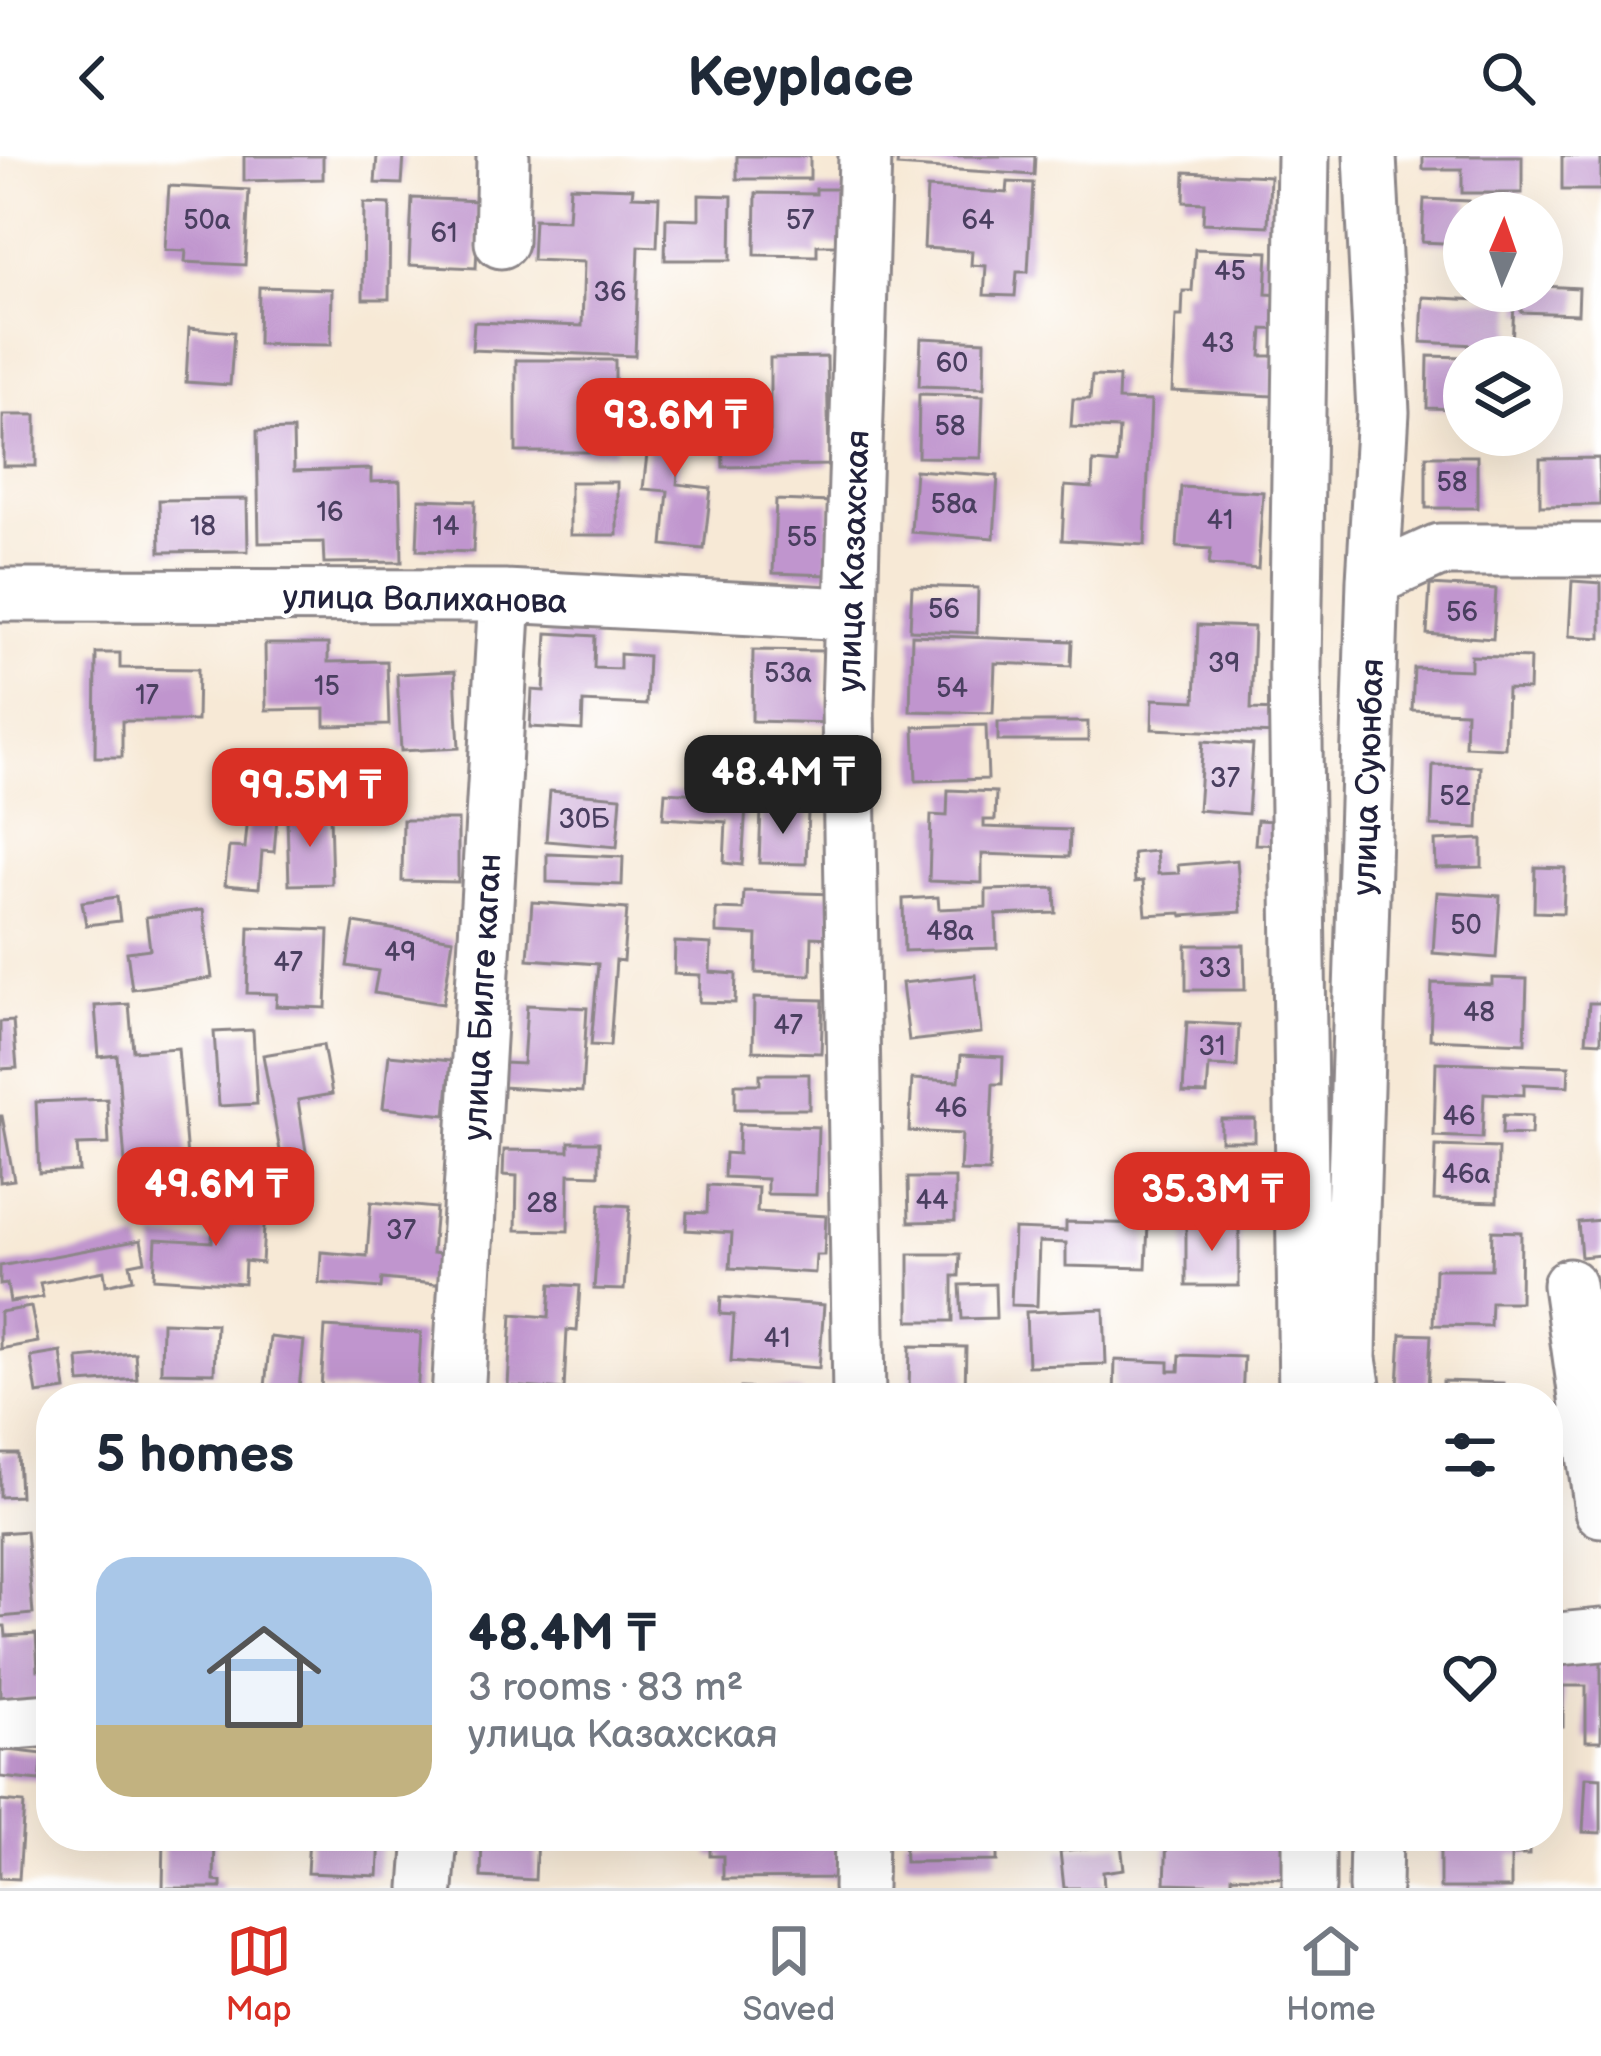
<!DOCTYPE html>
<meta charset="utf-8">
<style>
:root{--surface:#fff;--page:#f2f2f3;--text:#1f2937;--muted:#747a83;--line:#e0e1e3;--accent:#d93025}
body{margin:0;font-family:"Balsamiq Sans",sans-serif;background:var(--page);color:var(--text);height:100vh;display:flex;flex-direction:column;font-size:45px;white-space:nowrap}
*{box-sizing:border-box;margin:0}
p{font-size:39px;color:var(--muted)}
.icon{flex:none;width:66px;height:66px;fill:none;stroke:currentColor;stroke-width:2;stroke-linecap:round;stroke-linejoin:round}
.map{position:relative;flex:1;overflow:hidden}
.details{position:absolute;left:36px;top:1227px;width:1527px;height:468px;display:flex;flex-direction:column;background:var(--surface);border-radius:48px;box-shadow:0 12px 48px #0002}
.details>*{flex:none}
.needle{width:78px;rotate:2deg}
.controls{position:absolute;left:1443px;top:36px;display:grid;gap:24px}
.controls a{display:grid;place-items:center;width:120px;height:120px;border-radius:50%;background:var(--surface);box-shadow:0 12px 48px #0002;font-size:60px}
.price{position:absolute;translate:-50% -102px;padding:0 27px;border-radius:24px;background:var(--accent);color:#fff;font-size:39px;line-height:78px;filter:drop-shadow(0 3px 6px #0008)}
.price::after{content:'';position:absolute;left:50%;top:72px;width:36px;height:27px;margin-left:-18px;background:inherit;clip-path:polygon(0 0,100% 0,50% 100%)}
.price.on{background:#222;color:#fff}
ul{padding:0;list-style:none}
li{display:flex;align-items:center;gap:36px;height:300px;padding:0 60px}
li+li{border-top:3px solid var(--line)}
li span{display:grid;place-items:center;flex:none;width:336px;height:240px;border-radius:36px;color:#555}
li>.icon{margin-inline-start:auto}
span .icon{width:144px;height:144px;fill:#fffc;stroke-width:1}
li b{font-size:51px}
h2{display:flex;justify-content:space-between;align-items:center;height:144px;padding:0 60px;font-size:51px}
header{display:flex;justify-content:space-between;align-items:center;height:156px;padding:0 60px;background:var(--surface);font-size:54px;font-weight:800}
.menu{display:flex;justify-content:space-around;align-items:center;height:168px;border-top:3px solid var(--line);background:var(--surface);font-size:33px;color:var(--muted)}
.menu a{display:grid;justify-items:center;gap:6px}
.menu .on{color:var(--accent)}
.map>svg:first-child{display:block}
.building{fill:#c095ce}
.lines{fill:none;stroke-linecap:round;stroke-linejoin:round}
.minor-casing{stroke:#8c8688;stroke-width:57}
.minor{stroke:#fff;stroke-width:51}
.labels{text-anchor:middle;stroke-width:9;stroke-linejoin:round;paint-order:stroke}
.number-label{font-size:27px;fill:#4a3f60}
.street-label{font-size:33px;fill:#22223b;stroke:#fff}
</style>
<header><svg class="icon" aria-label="back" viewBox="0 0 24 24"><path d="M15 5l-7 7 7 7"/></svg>Keyplace<svg class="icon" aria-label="search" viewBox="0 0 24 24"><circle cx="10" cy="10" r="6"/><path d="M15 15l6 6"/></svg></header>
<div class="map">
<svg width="1601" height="1732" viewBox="0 0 1601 1732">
<rect width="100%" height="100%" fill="#fff"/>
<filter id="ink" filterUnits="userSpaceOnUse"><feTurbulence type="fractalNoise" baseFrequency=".00833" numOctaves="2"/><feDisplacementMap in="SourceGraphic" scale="24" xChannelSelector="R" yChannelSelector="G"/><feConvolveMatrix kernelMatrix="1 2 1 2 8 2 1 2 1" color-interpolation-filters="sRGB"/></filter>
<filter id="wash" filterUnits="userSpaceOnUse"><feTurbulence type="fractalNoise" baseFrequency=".004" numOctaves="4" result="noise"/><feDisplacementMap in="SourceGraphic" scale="48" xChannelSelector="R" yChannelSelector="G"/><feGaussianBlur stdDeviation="2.7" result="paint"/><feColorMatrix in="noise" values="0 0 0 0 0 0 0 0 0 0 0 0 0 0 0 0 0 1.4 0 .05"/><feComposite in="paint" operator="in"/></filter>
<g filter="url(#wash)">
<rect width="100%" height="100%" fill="#f7e9d6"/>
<g id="blocks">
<path class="building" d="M244,0H323V23L244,25Z
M377,0H404L402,28L375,27Z
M737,0H810V23H737Z
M898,0H1035L1034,19L897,10Z
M1423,0H1522V37H1462V13H1423Z
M1562,0H1601V34H1562Z
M1185,16L1270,20L1268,70L1203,67L1204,47L1184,46Z
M1008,26L1033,27L1028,116H1017L1015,140L984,139L986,110L971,109L972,95L924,92L927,32L1007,37Z
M169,30L249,34L245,109L185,106L186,95L165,94Z
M570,30L633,32L632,40L659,41L657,91L639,90L635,200L472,194L474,166L582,170L584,106L532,104L534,63L568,64Z
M816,33H846L845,89H817V100L755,99L756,37L816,38Z
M699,39L732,40L731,104H665L666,62L699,63Z
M412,42L479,45L476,112L409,109Z
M1424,43L1469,45L1468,57H1464V88L1422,86Z
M364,47L390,48L389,143H363Z
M1195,93L1268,96L1266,138L1283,139L1282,174L1263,173L1261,200H1275L1273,240L1172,235L1176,160H1182L1183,135H1192Z
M1542,130L1579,132L1578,158L1521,156L1522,135H1542Z
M259,131L332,133L331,189L258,188Z
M1423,141L1514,146L1512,191L1421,186Z
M189,172L234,176L230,229L186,226Z
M921,182L985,185L984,232L919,230Z
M1428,200L1464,201V253L1427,252Z
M827,201L829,309L723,311L722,275H770V202Z
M516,204H615V296H516Z
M1092,220L1119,221L1118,244L1151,245L1145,389L1062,384L1065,330L1092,332L1093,306L1117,308L1119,273L1071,271L1073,243H1090Z
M919,238L983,240L981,302L918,301Z
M653,247L685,251L677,328L711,332L704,393L663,389L668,335L643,333Z
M3,259H36V310H3Z
M293,274L294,315L371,313V326L400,325L402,406L324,407L323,386L259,387L257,275Z
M1426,300H1477V352H1426Z
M1599,302L1600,349L1540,350V303Z
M915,314L998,320L994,382L911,376Z
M570,326H617V379H570Z
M1181,331L1263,336L1258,413L1209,409L1211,393L1177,391Z
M247,343L248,395L160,396L159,344Z
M419,343L475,345L473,396L417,394Z
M776,344L831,346L828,419L773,417Z
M1572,425L1601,427V482L1569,480Z
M1430,429L1496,433L1493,483L1427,478Z
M912,430L978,432L977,477L910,474Z
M1198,469L1254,471L1251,553L1278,554L1277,578L1152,573L1153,543L1195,545Z
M547,477L595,480L594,512L620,513V498L648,500L646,549L583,546L582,574L530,571L532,534L544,535Z
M912,479L1072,485L1071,510L995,507L993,557L910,555Z
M265,488H328V506L387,505L389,569L325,570V553L266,554Z
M753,494L824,495L823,540L837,567L752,565Z
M96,497H120V512L198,513L197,565H122V601H95Z
M1471,500L1530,502L1529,534L1507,533L1505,592L1465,590L1466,556L1412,554L1414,512L1471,514Z
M455,515L459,592L401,595L397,518Z
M998,566H1088V585H998Z
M986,569L988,623L916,625L914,571Z
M760,583L809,587L805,643L756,640Z
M1203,585L1253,589L1248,658L1198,654Z
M705,589L735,591L732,635L747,636L742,709L724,707L726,666L663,662L665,636L702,638Z
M1433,609L1480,610L1478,672L1431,670Z
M948,634L996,636L995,664H984V671L1070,674L1069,701L982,698V727L929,725L931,659L947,660Z
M550,635L621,641L617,691L546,685Z
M761,654L808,656L806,708L759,707Z
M330,659L332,728L289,729L287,661Z
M248,660L277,662L274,696L262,695L259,732L225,729L229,691L245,692Z
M403,664H458V726L402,725Z
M1257,664L1288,666L1286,689L1255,688Z
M1482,683V711L1436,712L1435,685Z
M1156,695L1158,718L1179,717L1178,709L1237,704L1241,756L1182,760L1181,757L1146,759L1143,725L1135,726L1133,697Z
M547,698L623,701L622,729L547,726Z
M1535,711L1565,712L1563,757L1534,756Z
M1055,732L1056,757L996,759L997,792L904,795L903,743L938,741L939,753L986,751V734Z
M744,735L833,738L832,782L812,781L811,819L756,817L757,779L716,777V753L743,754Z
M1437,736L1500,740L1496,802L1433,797Z
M117,741L120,765L86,769L82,746Z
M532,746L627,753L623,805L616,804L610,890L591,889L598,808L528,803Z
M203,754L212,822L132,833L127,796L150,793L146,761Z
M354,767L453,783L443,848L374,837L378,815L347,810Z
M249,771L329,774L326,852L276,850L277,838L247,837Z
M675,786L711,788L710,816L736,818L735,847L699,846L700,819L674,818Z
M1186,789H1244L1245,834H1186Z
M975,819L981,877L909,885L902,827Z
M1492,822L1527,823L1525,887L1430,883L1432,827L1492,829Z
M754,842L823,844L821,897L753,895Z
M1589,847H1601V886L1586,885Z
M129,848L133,895L178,892L187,1002L125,1007L117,899L99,901L95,850Z
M527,849L587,852L582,936L502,931L503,907L523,908Z
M13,865L17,912L0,913V866Z
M1187,866L1239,869L1237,911L1209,910L1207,938L1183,937Z
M253,874L257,948L219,950L214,876Z
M323,889L332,938L298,944L307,1002L282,1006L263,899Z
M389,899L451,905L446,959L383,952Z
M961,899L1003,901L1002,928H993L989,1016L960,1015L962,978L909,975L912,923L959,925Z
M1436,906L1569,910L1568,930L1524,928V939L1484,937L1482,982L1434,980Z
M760,918H809V953H735V928H760Z
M107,943L109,988L77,989L79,1015L39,1017L36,946Z
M1503,959L1532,960L1531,979L1502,978Z
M0,960H2L14,1024L0,1026Z
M1221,963H1255V985H1221Z
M739,968L818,971L816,1039L767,1038V1023L724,1021L725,997L738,998Z
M569,986H599V1019L569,1018L568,1075L516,1074L517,1020L503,1019L504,994L569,995Z
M1436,990L1498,992L1497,1046L1434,1044Z
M1153,1003L1186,1004L1185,1058L1152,1057Z
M1202,1012L1259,1015L1257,1048L1200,1045Z
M908,1022H955V1065L909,1066Z
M708,1029L758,1032L757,1056L826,1060L824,1099H816L815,1117L730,1112L732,1077L686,1074L687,1056L707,1057Z
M371,1046L436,1052L432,1097L448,1099L446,1129L382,1123L381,1132L319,1127L321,1096L367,1100Z
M600,1048L630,1050L624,1134L594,1133Z
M214,1049L265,1052L262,1107L245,1105L244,1128L154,1122L156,1083L212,1086Z
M1601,1064V1099L1581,1101L1578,1066Z
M1186,1065H1239V1130H1186Z
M1066,1066L1148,1068L1146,1112L1066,1110V1087L1039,1086L1037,1150L1011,1149L1014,1073L1066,1075Z
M1492,1075L1521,1076L1520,1146H1491L1490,1170L1433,1169L1435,1113H1491Z
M141,1084L145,1105L130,1108L133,1123L106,1129L104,1115L40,1127L43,1141L10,1146L7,1128L0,1129V1110Z
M909,1098H960L959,1120H953V1165H909Z
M551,1128L580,1130L577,1175L567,1174L564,1234L508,1230L512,1158L549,1161Z
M995,1128L996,1162L962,1163L960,1129Z
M721,1141L824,1149L819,1212L731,1205L734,1159L720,1158Z
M31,1151L38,1186L0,1193V1156Z
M1104,1153L1106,1208L1028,1210L1026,1156Z
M162,1166L216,1168L214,1217L161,1216Z
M325,1171L421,1177L417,1240L321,1233Z
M1401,1178L1431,1179L1428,1231L1398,1230Z
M270,1181L304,1185L298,1242L264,1241Z
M910,1190L966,1191L965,1236L909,1235Z
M61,1196L66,1234L37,1238L31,1201Z
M135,1197L137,1223L80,1227L78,1202Z
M1180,1199L1244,1201L1242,1242H1114L1115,1204L1169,1206V1215H1179Z
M1443,1225L1503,1227V1242H1443Z
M741,1232L801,1235V1242H741Z
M1548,1269H1556L1559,1317L1548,1318Z
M0,1298H18L20,1340L0,1341Z
M26,1375L33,1458L0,1461V1377Z
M0,1470H5L6,1480L36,1478L38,1514L51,1513V1543L0,1546Z
M1601,1493V1585H1586V1530H1563V1570H1548V1494Z
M0,1593L43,1598L40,1625L0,1621Z
M1586,1621L1601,1622V1677L1583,1676Z
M0,1645L24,1647L19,1723L0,1722Z
M164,1680H215L214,1725L221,1726V1732H163Z
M309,1680H380L378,1720L307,1717Z
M482,1680H537L535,1724L481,1721Z
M710,1680H838V1722L723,1723V1700H710Z
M904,1680H997V1705L905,1706Z
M1167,1680L1288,1682L1287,1722L1232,1720V1729L1165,1727Z
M1440,1680H1529V1699H1511V1732H1440Z
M1121,1688L1124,1713L1103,1716L1104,1732H1064L1060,1695Z"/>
</g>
</g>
<g filter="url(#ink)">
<use href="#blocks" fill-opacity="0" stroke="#8c8688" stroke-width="3"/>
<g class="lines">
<defs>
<path id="minor" d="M1303,0L1295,512L1305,1242
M501,86L503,0
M1373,424L1439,394H1601
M0,439L505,440L849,458
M1569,1129L1601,1355
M458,1242L505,440
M859,1242L848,549L865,0
M1356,1242L1350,1203L1352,1091L1373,424L1383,256L1370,0
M1548,1484L1601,1479
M0,1568L51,1564
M1309,1680V1732
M427,1732L431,1680
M860,1732L861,1680
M1375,1732L1376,1680"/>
</defs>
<use href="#minor" class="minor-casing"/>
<use href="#minor" class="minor"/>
</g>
</g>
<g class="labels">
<g class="number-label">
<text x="207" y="73">50а</text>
<text x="800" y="73">57</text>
<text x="978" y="73">64</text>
<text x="444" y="86">61</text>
<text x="1230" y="124">45</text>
<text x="610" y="145">36</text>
<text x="1218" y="196">43</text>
<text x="952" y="216">60</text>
<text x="950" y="279">58</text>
<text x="1452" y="335">58</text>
<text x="954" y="357">58а</text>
<text x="330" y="365">16</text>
<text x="1220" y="373">41</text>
<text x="203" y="379">18</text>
<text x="446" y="379">14</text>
<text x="802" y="390">55</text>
<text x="944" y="462">56</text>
<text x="1462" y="465">56</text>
<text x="1224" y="516">39</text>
<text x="788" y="526">53а</text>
<text x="327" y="539">15</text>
<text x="952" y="541">54</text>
<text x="147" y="548">17</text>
<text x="1225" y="631">37</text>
<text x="1455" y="649">52</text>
<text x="584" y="672">30Б</text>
<text x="1466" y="778">50</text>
<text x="950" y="784">48а</text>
<text x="400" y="805">49</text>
<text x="288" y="815">47</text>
<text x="1215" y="821">33</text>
<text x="1479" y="865">48</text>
<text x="788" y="878">47</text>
<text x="1212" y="899">31</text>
<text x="951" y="961">46</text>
<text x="1459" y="969">46</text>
<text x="1466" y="1027">46а</text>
<text x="932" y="1053">44</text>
<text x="542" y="1056">28</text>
<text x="401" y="1083">37</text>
<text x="777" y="1191">41</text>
</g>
<g class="street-label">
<text transform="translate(852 405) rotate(-88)" y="12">улица Казахская</text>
<text transform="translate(425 442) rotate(1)" y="12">улица Валиханова</text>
<text transform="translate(1367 621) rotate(-88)" y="12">улица Суюнбая</text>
<text transform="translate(481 841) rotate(-87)" y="12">улица Билге каган</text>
</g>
</g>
</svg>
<div class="controls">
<a><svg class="needle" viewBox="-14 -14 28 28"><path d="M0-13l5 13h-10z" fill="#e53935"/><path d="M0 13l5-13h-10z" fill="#747a83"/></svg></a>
<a><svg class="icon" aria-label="layers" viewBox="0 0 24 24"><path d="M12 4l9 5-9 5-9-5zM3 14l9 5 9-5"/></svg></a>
</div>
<b class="price" style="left:675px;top:324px">93.6M ₸</b>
<b class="price on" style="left:783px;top:681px">48.4M ₸</b>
<b class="price" style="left:310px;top:694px">99.5M ₸</b>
<b class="price" style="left:216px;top:1093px">49.6M ₸</b>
<b class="price" style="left:1212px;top:1098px">35.3M ₸</b>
<section class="details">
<h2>5 homes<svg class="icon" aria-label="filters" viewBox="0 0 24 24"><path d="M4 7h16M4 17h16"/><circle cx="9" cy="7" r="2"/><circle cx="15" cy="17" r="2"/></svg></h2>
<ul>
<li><span style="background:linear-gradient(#a9c7e8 70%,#c2b280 0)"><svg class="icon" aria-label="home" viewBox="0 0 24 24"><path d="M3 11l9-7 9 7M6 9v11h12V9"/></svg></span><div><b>48.4M ₸</b><p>3 rooms · 83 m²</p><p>улица Казахская</p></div><svg class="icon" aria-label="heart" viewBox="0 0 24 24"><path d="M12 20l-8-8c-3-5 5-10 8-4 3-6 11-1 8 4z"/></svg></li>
</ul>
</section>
</div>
<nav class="menu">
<a class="on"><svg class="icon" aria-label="map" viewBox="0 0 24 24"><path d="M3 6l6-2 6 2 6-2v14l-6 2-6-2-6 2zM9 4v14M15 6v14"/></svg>Map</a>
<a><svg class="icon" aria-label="saved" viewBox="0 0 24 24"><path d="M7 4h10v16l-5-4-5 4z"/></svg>Saved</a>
<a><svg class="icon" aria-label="home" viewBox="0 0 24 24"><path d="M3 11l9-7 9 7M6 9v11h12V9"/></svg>Home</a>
</nav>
